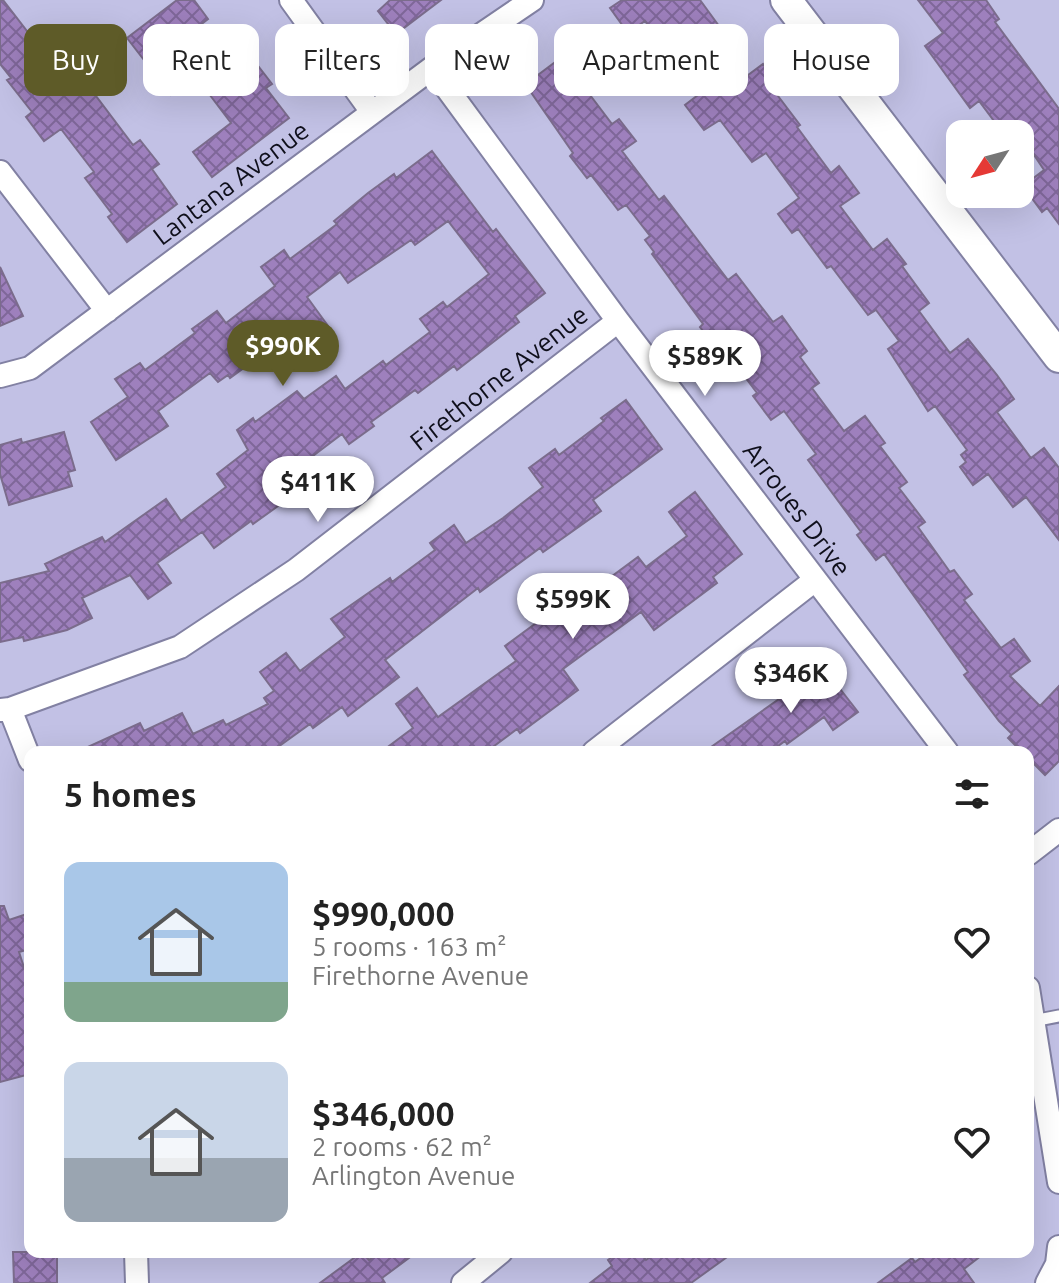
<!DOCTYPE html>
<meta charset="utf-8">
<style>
:root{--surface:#fff;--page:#f6f6f6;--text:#222;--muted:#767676;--accent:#5e5b28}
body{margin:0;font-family:Ubuntu,sans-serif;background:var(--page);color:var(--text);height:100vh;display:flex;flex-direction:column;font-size:30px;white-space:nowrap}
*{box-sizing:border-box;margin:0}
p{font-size:26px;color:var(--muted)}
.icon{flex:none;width:44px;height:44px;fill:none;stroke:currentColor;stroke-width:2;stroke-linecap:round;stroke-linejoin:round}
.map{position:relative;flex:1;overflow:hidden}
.drawer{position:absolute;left:24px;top:746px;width:1010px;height:512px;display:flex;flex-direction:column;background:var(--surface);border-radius:16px;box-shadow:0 8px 32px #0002}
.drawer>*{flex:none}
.guide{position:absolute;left:24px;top:24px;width:1012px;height:72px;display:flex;gap:16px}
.needle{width:52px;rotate:234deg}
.controls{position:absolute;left:946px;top:120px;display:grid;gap:16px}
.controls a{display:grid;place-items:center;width:88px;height:88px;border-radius:16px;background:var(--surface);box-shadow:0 8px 32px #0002;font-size:40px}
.price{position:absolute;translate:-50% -68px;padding:0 18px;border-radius:28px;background:#fff;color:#222;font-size:26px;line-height:52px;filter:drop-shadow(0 2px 4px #0008)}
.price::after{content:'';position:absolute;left:50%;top:48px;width:24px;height:18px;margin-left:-12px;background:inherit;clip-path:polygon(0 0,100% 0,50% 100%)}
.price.active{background:var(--accent);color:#fff}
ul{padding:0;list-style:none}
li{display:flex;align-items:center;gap:24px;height:200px;padding:0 40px}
li span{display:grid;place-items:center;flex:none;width:224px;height:160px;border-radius:16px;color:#555}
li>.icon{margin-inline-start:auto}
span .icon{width:96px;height:96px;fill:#fffc;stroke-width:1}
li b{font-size:34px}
h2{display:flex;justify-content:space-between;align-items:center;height:96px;padding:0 40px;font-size:34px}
.chip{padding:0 28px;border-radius:16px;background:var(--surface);box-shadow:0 8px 32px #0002;font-size:28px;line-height:72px}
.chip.active{background:var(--accent);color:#fff}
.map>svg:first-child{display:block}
.building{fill:url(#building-cross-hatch);stroke:#7b6c8c;stroke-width:2}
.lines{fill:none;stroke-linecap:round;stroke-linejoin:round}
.lane-casing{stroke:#8281a3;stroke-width:15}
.street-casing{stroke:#8281a3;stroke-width:26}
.secondary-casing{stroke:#8281a3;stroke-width:34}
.lane{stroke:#fff;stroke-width:11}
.street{stroke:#fff;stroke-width:22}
.secondary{stroke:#fff;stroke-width:30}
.labels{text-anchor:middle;stroke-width:7;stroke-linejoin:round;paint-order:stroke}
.street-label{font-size:26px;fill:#0f0f1b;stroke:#c2c1e5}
</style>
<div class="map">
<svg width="1059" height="1283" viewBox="0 0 1059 1283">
<defs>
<pattern id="building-cross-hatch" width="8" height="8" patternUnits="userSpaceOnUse" patternTransform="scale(2)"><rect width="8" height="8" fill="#9e80bd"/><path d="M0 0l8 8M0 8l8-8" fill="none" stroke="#7f6799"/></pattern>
</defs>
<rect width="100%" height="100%" fill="#c2c1e5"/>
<path class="building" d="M0,0H3L44,53L56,43L133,145L140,140L159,164L152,169L177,204L127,242L108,217L112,214L85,178L94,172L61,129L44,141L26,117L32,112L7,80L11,78L0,64Z
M177,0H194L208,19L190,33L221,75L249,54L272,84L266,88L289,118L212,177L193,152L231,123L197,78L171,95L127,38Z
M390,0H441L396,34L378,11Z
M622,0H700L719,26L710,33L744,78L763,64L781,88L775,92L800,125L797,127L831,173L839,166L859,193L840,206L873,250L887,239L906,264L902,266L929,303L919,311L950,353L968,339L997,375L1014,399L997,412L1031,458L1044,448L1059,468V540L1026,497L1013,507L988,474L973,485L960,467L966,462L961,455L967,450L935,406L928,411L888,349L899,341L876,310L868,315L831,266L827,268L798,229L792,233L778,214L799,198L766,153L752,162L720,120L704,130L685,105L698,95L645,21L628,33L610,8Z
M918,0H986L999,19L995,22L1059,109V224L1047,208L1042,212L1023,186L1044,170L1020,134L1012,126L1003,133L979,101L970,108L925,46L943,33Z
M567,58L591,88L587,91L612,124L619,119L636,141L622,151L659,200L664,196L728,280L736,274L773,322L782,316L807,351L800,357L819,383L812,388L844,431L865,416L885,443L880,446L907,482L899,488L925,522L918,527L950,572L954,570L972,594L964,600L1001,648L1014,639L1030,661L1010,676L1040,706L1059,686V761L1045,775L1028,758V752H1022L1008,738L1012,734L999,721L964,675L968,672L884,554L876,560L857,535L861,532L808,460L816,454L784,411L771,420L753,396L757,393L723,348L719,352L700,327L703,324L652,254L654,252L645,240L650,236L626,205L618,210L591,175L587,178L570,156L573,153L528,88L533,85L530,81L558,60L560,63Z
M432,151L493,232L496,229L545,293L515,316L519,322L457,370L454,366L418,393L415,390L371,422L374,426L349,444L342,434L301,465L315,484L288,504L285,501L253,524L251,521L214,548L202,532L157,563L171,583L148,599L130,575L82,598L92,618L67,630L24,641L23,637L0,642V583L49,571L45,564L102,537L105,542L166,499L181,521L226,487L217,474L248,450L237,430L253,418L255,422L297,391L304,399L336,376L345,389L383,361L386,365L430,332L420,319L443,302L447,307L489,274L448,221L415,245L411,240L348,283L340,272L307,297L331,330L290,360L278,343L230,378L228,375L218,382L210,373L158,411L168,426L116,460L91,422L128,397L115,379L140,363L145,370L195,333L192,329L217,311L226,323L275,286L261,267L284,250L290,259L337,224L334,221L368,193L394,174L396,178Z
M0,267L23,316L0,326Z
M626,400L662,449L593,500L601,511L543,552L540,548L480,592L478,588L385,660L399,677L348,716L342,707L313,728L310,724L271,752H77L140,723L144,731L182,713L193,734L223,720L226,725L268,704L264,698L274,691L260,672L286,653L300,671L345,637L331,619L390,578L392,582L435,550L430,543L454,525L466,543L503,518L543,487L529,468L555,449L559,455L604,421L601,418Z
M64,432L75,470L68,472L72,486L9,505L0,474V445L21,439L22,443Z
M695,492L742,554L713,577L717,583L654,630L641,612L563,669L578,690L520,733L517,729L486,752H381L413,728L396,704L417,688L438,717L516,661L505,646L547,615L539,604L556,591L569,608L638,557L646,567L687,536L669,512Z
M820,663L858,712L833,730L824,717L787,744L785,741L770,752H704L799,685L796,681Z
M0,906H4L9,920L30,913V949L19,952L30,986V1074L0,1082Z
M13,1252H57V1283H14Z
M362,1252L369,1260L379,1252H417L382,1278L385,1283H320Z
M619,1252H639L646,1260L657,1252H734L691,1283H590L612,1266L608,1260Z
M929,1252H986L964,1269L974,1283H878L912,1258L915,1262Z"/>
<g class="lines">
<defs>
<path id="lane" d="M1033,1021L1059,1016"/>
<path id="street" d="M291,0L372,112
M432,68L618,321L947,752
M0,172L107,311
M0,376L30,368L432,68L532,0
M10,709L30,760
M0,710L10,709L180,647L296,570L618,321
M594,752L815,580
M1028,854L1059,830
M1028,988L1059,1182
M136,1252L137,1283
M463,1283L501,1252
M1047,1283L1057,1264L1059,1247"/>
<path id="secondary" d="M786,0L1059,357"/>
</defs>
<use href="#lane" class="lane-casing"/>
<use href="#street" class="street-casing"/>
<use href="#secondary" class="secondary-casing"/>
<use href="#lane" class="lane"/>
<use href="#street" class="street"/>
<use href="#secondary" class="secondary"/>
</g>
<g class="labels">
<g class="street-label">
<text transform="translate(231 183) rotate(-37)" y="9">Lantana Avenue</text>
<text transform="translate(499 378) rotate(-38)" y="9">Firethorne Avenue</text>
<text transform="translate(797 509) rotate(53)" y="9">Arroues Drive</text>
</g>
</g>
</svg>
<div class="controls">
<a><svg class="needle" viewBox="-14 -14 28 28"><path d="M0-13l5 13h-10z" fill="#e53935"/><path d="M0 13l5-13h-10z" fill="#767676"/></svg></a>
</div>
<b class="price active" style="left:283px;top:388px">$990K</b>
<b class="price" style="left:705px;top:398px">$589K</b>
<b class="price" style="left:318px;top:524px">$411K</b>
<b class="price" style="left:573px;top:641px">$599K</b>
<b class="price" style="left:791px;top:715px">$346K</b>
<div class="guide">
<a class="chip active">Buy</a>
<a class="chip">Rent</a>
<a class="chip">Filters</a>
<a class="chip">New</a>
<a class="chip">Apartment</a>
<a class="chip">House</a>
</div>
<section class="drawer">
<h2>5 homes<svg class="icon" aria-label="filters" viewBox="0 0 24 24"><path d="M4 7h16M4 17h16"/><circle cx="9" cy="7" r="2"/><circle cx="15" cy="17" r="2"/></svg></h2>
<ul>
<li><span style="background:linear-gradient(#a9c7e8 75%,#7fa58c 0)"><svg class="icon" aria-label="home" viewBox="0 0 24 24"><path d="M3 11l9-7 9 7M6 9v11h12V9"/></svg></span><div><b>$990,000</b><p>5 rooms · 163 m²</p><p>Firethorne Avenue</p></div><svg class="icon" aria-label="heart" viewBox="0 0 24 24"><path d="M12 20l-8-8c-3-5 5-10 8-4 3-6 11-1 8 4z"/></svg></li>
<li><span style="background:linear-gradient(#c9d6e8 60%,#9aa5b1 0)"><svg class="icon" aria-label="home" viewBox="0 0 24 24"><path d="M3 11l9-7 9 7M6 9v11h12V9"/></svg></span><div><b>$346,000</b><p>2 rooms · 62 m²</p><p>Arlington Avenue</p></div><svg class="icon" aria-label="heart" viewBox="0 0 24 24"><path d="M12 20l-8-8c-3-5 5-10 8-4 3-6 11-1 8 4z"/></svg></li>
</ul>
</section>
</div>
